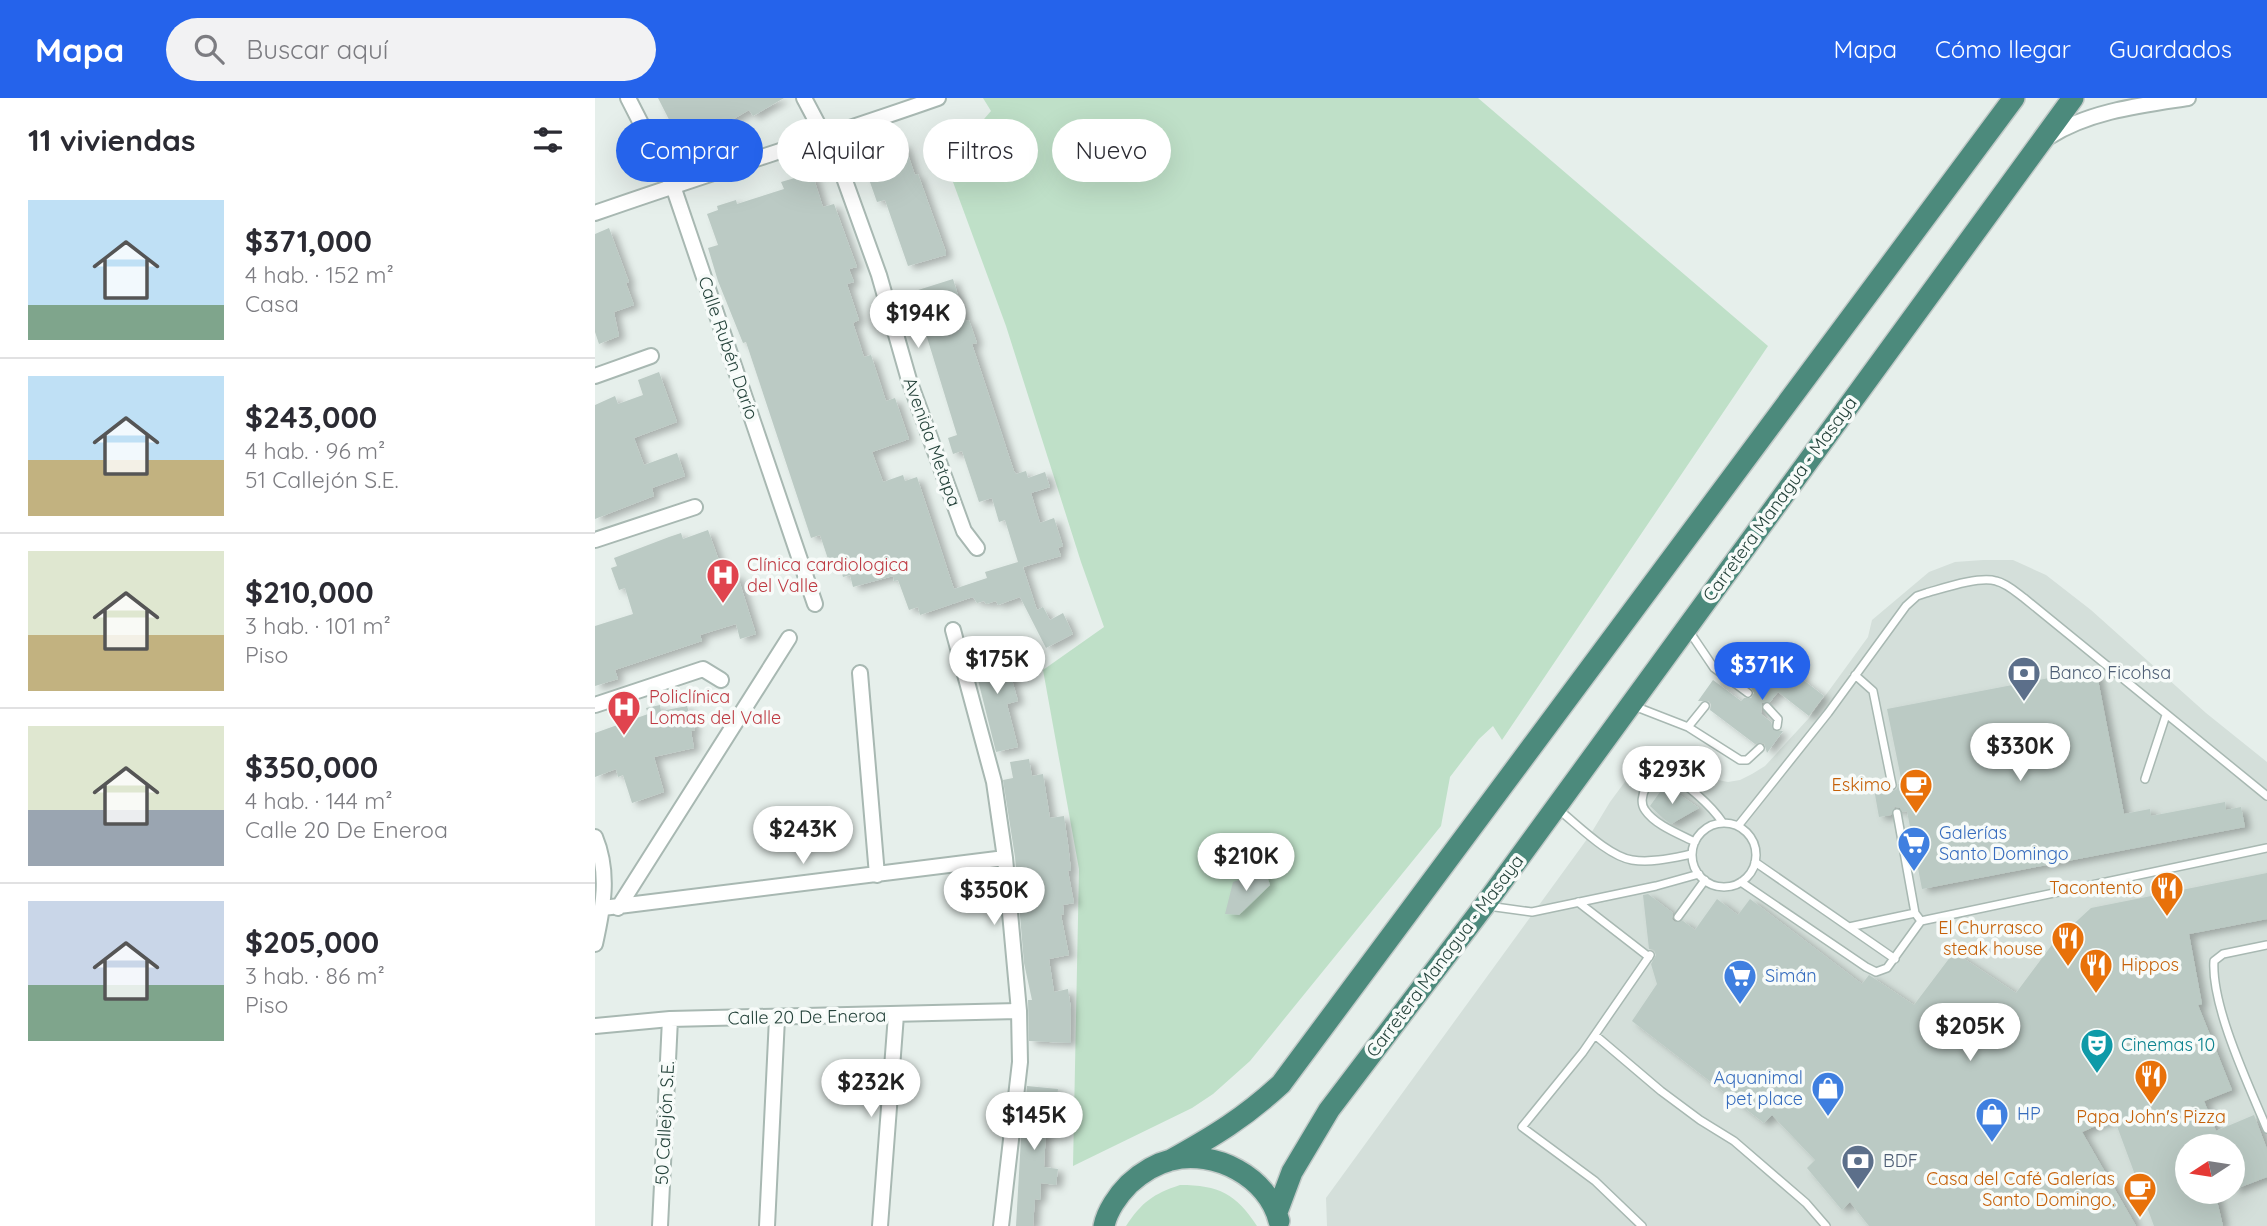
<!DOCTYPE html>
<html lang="es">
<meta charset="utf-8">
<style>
:root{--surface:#fff;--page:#f2f2f3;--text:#2b2b33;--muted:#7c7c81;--line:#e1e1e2;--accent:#2563eb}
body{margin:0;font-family:Quicksand,sans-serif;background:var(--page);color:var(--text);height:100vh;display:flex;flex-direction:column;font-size:26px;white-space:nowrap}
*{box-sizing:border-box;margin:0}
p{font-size:23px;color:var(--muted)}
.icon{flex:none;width:38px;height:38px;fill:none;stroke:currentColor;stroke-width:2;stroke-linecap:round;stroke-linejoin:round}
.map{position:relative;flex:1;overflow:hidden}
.panel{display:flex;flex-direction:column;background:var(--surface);width:595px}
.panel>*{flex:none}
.banner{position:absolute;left:21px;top:21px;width:665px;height:63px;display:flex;gap:14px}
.needle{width:46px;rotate:258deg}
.tools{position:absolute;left:1580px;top:1036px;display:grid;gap:14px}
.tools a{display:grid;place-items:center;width:70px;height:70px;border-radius:50%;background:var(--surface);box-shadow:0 7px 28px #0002;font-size:35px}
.price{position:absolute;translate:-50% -60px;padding:0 16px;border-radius:24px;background:#fff;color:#222;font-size:23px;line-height:46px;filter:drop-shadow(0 2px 4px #0008)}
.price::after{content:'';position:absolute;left:50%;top:42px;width:21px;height:16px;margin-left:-10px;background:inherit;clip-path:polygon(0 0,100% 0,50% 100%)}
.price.current{background:var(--accent);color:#fff}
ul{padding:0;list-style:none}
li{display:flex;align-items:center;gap:21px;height:175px;padding:0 28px}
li+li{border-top:2px solid var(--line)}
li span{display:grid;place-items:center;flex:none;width:196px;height:140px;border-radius:0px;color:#555}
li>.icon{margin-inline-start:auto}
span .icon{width:84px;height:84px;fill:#fffc;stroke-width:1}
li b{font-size:30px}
h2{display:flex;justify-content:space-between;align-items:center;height:84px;padding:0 28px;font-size:30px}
.tag{padding:0 24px;border-radius:32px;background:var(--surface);box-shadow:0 7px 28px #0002;font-size:24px;line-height:63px}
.tag.current{background:var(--accent);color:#fff}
header{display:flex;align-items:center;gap:42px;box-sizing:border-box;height:98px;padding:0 35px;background:var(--accent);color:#fff}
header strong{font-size:33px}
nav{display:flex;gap:38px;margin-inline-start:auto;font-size:24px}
.search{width:490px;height:63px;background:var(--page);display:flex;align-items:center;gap:18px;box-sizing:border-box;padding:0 24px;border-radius:38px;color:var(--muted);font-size:26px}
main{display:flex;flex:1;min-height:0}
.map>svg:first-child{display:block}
.built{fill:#d4dfda;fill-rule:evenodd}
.green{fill:#bfe0c8}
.building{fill:#bbcac4;filter:url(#shadow)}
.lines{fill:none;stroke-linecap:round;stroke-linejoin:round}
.service-casing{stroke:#a8b8b2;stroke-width:10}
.minor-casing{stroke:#a8b8b2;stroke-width:18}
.trunk-casing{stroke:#c2cac8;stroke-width:24}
.service{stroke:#fff;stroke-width:7}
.minor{stroke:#fff;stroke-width:14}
.trunk{stroke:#4c8a7c;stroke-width:21}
.labels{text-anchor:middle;stroke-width:7;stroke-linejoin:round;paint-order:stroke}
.street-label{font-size:18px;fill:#24423a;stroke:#f7fbf9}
.health-label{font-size:18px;fill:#be3a42;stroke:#f7fbf9;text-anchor:start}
.service-label{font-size:18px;fill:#4e5e75;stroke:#f7fbf9;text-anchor:start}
.food-label{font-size:18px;fill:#c56008;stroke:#f7fbf9;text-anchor:end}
.shop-label{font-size:18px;fill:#366cbe;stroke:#f7fbf9;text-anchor:start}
.culture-label{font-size:18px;fill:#0d838f;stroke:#f7fbf9;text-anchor:start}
</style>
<header>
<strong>Mapa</strong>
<div class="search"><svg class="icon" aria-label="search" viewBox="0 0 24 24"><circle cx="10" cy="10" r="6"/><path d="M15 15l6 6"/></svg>Buscar aquí</div>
<nav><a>Mapa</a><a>Cómo llegar</a><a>Guardados</a></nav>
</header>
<main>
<section class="panel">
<h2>11 viviendas<svg class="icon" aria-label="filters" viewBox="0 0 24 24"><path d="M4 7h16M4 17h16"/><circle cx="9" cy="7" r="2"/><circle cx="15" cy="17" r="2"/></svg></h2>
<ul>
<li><span style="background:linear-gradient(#bfe0f5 75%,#7fa58c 0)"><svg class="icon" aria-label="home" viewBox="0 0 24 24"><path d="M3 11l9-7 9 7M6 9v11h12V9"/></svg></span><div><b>$371,000</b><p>4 hab. · 152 m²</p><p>Casa</p></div></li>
<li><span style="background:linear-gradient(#bfe0f5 60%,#c2b280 0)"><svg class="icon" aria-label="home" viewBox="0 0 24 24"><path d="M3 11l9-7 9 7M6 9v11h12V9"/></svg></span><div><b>$243,000</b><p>4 hab. · 96 m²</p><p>51 Callejón S.E.</p></div></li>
<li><span style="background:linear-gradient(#dfe7d0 60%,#c2b280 0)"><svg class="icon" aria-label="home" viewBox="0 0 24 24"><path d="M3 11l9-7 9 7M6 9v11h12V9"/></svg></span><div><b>$210,000</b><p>3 hab. · 101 m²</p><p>Piso</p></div></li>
<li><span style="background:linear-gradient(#dfe7d0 60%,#9aa5b1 0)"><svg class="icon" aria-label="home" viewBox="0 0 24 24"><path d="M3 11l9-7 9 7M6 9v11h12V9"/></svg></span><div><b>$350,000</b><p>4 hab. · 144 m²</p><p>Calle 20 De Eneroa</p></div></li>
<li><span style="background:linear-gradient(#c9d6e8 60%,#7fa58c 0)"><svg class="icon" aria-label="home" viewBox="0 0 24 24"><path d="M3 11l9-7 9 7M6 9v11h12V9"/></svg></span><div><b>$205,000</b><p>3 hab. · 86 m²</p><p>Piso</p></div></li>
</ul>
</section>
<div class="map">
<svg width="1672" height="1128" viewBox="0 0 1672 1128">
<defs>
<filter id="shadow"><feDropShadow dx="6" dy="3.5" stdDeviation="3.5" flood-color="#0004"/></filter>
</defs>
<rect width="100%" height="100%" fill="#e6efeb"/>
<path class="built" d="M1388,462H1418L1451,477L1496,512L1611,615L1672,664V1128H732L731,1100L995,737L1015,704L1049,658L1066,648L1076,651L1123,682L1133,684L1145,682L1157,676L1170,668L1214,620L1273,539L1277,522L1334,474L1360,464ZM1592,1048H1638V1094H1592Z"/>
<path class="green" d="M388,0H883L1173,248L907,642L898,628L884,641L855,679L846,728L655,963L618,996L597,1010L478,1068L484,771L448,572L509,529L486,464L411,228L351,65L396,13Z
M585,1087C624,1087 641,1096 662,1128H531C547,1104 558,1096 585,1087Z"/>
<path class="building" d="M63,0H189L158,18L154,12L125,29L131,42L102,56L94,53L89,44L86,45Z
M300,38L303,47L309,45L320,77L323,76L351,154V157L313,168L290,102L282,104L263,50Z
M217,75L228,109L239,106L262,169L254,171L259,184L252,186L264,222L258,225L269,259L276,257L291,303L300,300L314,341L277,354L288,384L308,377L310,383L322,379L359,491L392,480L390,474L423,464L410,422L404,424L397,400L384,404L367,353L358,356L353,340L362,337L331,236H333L320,193L358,181L371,223L374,222L382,245L377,246L419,373L421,376L431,373L433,380L450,374L455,389L436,395L445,425L459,420L468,448L463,450L466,458L428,469L442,512L448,509L455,522L468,515L478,536L451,550L425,499L403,507L401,503L391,506L389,503L382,505L378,499L325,517L323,509L314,512L303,482L299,483L298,478L258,489L255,477L248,479L244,466L236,470L225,437L216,440L151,244L148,245L123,183L113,150L123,147L112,116L123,112L122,108L141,102L142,106L189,91L186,84Z
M14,130L34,184L31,185L39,207L19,214L24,238L4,246L0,234V136Z
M64,274L82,324L39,340L49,367L82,355L90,378L57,390L59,398L0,421V307L20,298L23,306L48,297L43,282Z
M113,432L130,479L142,476L161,536L145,541L141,526L105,537L107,543L20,572L23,581L0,588V528L38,516L30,490L24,492L16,470L22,468L19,460L74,439L86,435L88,441Z
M408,550L423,603L412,606L423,649L401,654L377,558Z
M1176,557L1229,598L1214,618L1183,594L1175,604L1167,605L1166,616L1176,624L1178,632L1188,633L1172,655L1169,645L1160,646L1115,612L1116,606L1113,603H1103L1118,582L1146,603L1149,600H1156L1159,595L1156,590L1163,580L1160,578Z
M1501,571L1529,716L1555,711L1556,718L1630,704L1631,712L1646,709L1650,729L1327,791L1312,713L1308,714L1305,710L1300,709L1296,717L1284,719L1279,691L1291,688L1298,693L1302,691L1303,686L1307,685L1292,611Z
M65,607L66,613L92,608L100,632L96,633L99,650L59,659L69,694L37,705L28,677L23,679L21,671L0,679V635L53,616L51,610Z
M434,661L437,678L448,676L455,720L469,718L473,746L476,772L473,773L479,805L468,807L469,816L466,817L474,857L454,861L459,894L473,891L476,911L475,945L434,943L433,902H437L429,865L420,759L408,682L418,680L415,664Z
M1070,687L1104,710L1076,726L1069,721L1055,708Z
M670,773L675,787L644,817L630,816L638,784Z
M1672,775V821L1594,836L1607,906L1603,907L1637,992L1609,1003L1621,1033L1659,1017L1672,1051V1079L1638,1092V1048H1592V1094H1620L1628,1128H1559L1519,1020L1487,1034L1541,1128H1274L1255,1104L1247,1112L1212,1070L1220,1062L1177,1017L1169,1025L1037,923L1062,886L1056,866L1061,857L1059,852L1054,851L1048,797L1053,796L1078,815L1077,821L1080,824L1088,823L1100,832L1122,801L1143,817L1155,801L1267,886L1274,877L1319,907L1359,854L1421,895L1459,844L1496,810Z
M432,988L463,991L461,1014H452L449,1069L463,1071L461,1087L446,1085L445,1102L440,1101L438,1128H421L426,1040Z"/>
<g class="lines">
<defs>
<path id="service" d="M1094,533L1119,570L1153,595
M1260,577L1278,593L1297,687
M1039,608L1093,629L1145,662H1152L1165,650
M1172,609L1183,621L1182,628
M1093,629L1110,608
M1550,681L1571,617
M964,712C983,727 1013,758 1037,762C1057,765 1077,760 1097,756
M1302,715L1320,815L1326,823L1672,750
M1097 757a32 32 0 1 1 64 0a32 32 0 1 1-64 0Z
M1143,728L1233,615L1311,508L1322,498L1331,495C1349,490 1384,478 1401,483C1411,485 1421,494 1429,500L1672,698
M1100,744C1084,736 1060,727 1050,712C1041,700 1055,675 1070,678C1088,680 1118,710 1128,725
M1160,764L1300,861
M1146,784L1271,869L1281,874L1292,870L1326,823
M983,804L1054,859
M893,808L937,814L1061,788L1104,776
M1083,819L1110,782
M1254,829L1320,815
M1672,847L1628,856L1619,863C1616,908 1654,988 1672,1031
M1000,937L1066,993L1105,1022L1139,1043L1211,1105L1231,1128
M1047,1128L1000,1083L927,1029L988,954L1055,857"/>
<path id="minor" d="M33,0L78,88L220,506
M209,0L244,66L284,177L314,282L369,433L382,450
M1454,39C1494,13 1547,7 1593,0
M0,115C114,75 229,40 343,0
M0,278L56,258
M0,442L100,409
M358,532L399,684L410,760L424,913L425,964L406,1128
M265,575L282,777
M0,607L108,571L126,582
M0,739C15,775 8,810 0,846
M8,810L410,760
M23,810L194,540
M0,928L75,921L424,913
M65,1128L75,921
M172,1128L182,920
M285,1128L301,917"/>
<path id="trunk" d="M576,1062C619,1038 649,1020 686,986L1419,0
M682,1114L697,1074L734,1012L889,808L1478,0
M509,1128C512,1113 523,1097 534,1086C546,1075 560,1066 576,1062C620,1051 673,1079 684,1123"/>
</defs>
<use href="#service" class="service-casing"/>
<use href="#minor" class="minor-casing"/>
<use href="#trunk" class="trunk-casing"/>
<use href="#service" class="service"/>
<use href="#minor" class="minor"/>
<use href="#trunk" class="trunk"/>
</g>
<defs>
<symbol id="hospital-pin" viewBox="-11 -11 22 30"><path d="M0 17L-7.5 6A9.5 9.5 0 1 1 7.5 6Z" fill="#e0444e" stroke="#f7fbf9"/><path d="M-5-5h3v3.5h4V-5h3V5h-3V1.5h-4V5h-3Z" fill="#fff"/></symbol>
<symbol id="bank-pin" viewBox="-11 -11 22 30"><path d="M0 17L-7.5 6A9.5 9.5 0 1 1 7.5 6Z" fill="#5c6f8a" stroke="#f7fbf9"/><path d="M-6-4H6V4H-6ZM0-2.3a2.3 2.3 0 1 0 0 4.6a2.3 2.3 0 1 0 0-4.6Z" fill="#fff"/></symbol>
<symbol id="cafe-pin" viewBox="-11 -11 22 30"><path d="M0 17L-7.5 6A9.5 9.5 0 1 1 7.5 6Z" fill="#e8710a" stroke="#f7fbf9"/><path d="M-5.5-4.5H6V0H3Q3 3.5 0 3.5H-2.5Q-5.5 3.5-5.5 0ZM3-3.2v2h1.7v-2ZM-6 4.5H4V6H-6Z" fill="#fff"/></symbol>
<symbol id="supermarket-pin" viewBox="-11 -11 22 30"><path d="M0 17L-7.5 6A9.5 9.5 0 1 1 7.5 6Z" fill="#3f7fe0" stroke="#f7fbf9"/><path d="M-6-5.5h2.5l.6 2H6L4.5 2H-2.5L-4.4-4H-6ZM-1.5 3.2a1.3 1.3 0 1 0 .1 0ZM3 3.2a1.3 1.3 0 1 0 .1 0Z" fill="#fff"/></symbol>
<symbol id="restaurant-pin" viewBox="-11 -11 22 30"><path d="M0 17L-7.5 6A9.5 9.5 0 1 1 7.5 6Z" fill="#e8710a" stroke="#f7fbf9"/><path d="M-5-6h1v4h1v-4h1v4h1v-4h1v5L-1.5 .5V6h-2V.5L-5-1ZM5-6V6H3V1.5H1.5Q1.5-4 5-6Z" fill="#fff"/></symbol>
<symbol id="theatre-pin" viewBox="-11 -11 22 30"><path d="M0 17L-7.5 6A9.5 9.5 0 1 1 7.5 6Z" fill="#0f9aa8" stroke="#f7fbf9"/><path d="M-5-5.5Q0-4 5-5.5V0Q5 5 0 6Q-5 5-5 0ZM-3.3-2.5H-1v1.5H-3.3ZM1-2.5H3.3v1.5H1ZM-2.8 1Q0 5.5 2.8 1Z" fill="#fff"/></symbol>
<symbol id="shop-pin" viewBox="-11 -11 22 30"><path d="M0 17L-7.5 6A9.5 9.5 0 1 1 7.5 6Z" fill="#3f7fe0" stroke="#f7fbf9"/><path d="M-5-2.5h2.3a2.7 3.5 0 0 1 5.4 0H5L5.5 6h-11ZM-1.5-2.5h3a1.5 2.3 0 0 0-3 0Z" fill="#fff"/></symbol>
</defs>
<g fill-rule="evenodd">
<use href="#hospital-pin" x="109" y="458" width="38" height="52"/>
<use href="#bank-pin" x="1410" y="556" width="38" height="52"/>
<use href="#hospital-pin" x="10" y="590" width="38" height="52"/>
<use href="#cafe-pin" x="1302" y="668" width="38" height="52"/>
<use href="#supermarket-pin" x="1300" y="726" width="38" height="52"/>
<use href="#restaurant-pin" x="1553" y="771" width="38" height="52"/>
<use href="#restaurant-pin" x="1454" y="821" width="38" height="52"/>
<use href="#restaurant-pin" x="1482" y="848" width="38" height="52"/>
<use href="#supermarket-pin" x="1126" y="859" width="38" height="52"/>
<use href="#theatre-pin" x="1483" y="928" width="38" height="52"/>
<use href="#restaurant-pin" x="1537" y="959" width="38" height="52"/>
<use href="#shop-pin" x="1214" y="971" width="38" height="52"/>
<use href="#shop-pin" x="1378" y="997" width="38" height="52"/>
<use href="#bank-pin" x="1244" y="1044" width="38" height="52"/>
<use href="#cafe-pin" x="1526" y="1072" width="38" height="52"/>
</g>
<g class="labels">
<g class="street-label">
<text transform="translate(133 250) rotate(71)" y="6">Calle Rubén Darío</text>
<text transform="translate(337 344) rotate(70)" y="6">Avenida Metapa</text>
<text transform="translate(1185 401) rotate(-54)" y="6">Carretera Managua - Masaya</text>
<text transform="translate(850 858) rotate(-53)" y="6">Carretera Managua - Masaya</text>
<text transform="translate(212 919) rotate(-1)" y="6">Calle 20 De Eneroa</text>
<text transform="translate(70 1025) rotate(-87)" y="6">50 Callejón S.E.</text>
</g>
<g class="health-label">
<text x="152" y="473">Clínica cardiologica<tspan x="152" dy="21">del Valle</tspan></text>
<text x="54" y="605">Policlínica<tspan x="54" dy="21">Lomas del Valle</tspan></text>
</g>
<g class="service-label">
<text x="1454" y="581">Banco Ficohsa</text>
<text x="1288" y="1069">BDF</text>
</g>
<g class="food-label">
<text x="1296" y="693">Eskimo</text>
<text x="1548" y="796">Tacontento</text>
<text x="1448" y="836">El Churrasco<tspan x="1448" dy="21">steak house</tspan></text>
<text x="1526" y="873" text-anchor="start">Hippos</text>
<text x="1556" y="1025" text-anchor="middle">Papa John's Pizza</text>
<text x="1520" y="1087">Casa del Café Galerías<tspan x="1520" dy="21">Santo Domingo.</tspan></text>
</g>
<g class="shop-label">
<text x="1344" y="741">Galerías<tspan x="1344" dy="21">Santo Domingo</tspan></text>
<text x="1170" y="884">Simán</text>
<text x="1208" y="986" text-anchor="end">Aquanimal<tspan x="1208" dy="21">pet place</tspan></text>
<text x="1422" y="1022">HP</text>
</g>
<g class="culture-label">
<text x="1526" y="953">Cinemas 10</text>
</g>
</g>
</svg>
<div class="tools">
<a><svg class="needle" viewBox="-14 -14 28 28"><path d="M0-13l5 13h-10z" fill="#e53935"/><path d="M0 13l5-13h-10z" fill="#7c7c81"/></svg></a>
</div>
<b class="price" style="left:323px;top:252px">$194K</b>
<b class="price" style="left:402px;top:598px">$175K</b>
<b class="price current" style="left:1167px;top:604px">$371K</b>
<b class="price" style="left:1425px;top:685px">$330K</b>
<b class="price" style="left:1077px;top:708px">$293K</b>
<b class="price" style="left:208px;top:768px">$243K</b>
<b class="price" style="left:651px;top:795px">$210K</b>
<b class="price" style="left:399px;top:829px">$350K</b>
<b class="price" style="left:1375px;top:965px">$205K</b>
<b class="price" style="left:276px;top:1021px">$232K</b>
<b class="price" style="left:439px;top:1054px">$145K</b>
<div class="banner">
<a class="tag current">Comprar</a>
<a class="tag">Alquilar</a>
<a class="tag">Filtros</a>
<a class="tag">Nuevo</a>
</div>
</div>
</main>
